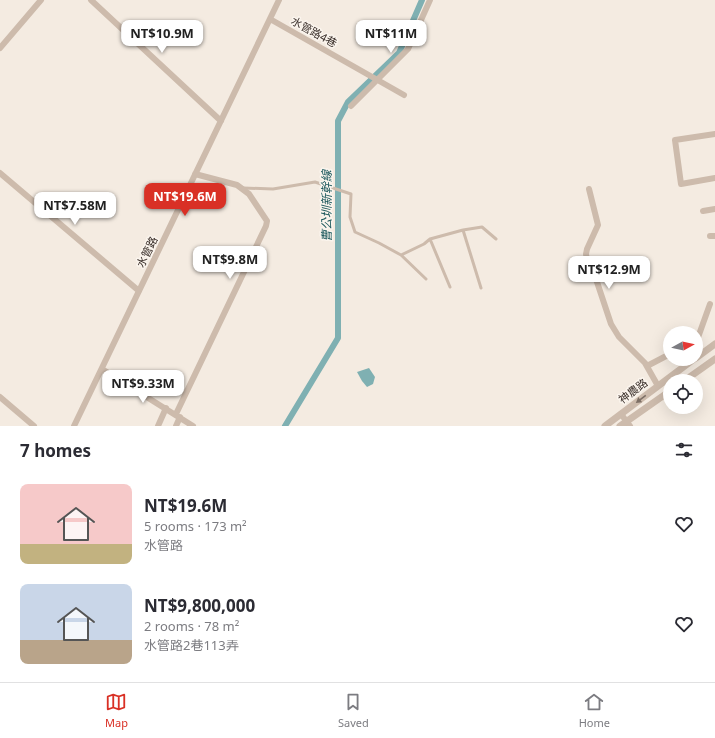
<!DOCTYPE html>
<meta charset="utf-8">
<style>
:root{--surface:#fff;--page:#f2f2f3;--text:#2b2b33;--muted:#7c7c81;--line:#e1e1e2;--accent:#d93025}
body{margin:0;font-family:"Noto Sans","Noto Sans TC",sans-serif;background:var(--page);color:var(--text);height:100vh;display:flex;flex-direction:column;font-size:15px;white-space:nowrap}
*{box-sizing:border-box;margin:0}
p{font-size:13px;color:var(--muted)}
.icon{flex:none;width:22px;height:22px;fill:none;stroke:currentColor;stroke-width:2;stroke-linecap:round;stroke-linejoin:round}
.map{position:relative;height:426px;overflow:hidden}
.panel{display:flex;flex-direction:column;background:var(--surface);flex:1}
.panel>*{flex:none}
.needle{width:26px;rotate:82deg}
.fabs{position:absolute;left:663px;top:326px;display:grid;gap:8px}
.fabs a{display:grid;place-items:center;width:40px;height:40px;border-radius:50%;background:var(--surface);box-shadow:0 4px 16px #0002;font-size:20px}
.price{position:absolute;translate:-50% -34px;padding:0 9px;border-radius:8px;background:#fff;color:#222;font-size:13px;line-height:26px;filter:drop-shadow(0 1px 2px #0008)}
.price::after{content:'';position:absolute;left:50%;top:24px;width:12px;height:9px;margin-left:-6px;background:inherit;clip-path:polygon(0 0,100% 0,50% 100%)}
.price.active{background:var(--accent);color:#fff}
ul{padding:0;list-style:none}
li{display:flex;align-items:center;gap:12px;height:100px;padding:0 20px}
li span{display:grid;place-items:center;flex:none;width:112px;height:80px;border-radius:8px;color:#555}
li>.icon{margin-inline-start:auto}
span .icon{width:48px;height:48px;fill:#fffc;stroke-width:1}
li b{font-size:17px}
h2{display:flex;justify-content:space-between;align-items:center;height:48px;padding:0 20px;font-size:17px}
.menu{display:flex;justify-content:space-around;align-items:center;height:56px;border-top:1px solid var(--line);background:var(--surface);font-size:11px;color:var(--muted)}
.menu a{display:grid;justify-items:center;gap:2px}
.menu .active{color:var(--accent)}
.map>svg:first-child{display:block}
.water{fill:#7fb0b2}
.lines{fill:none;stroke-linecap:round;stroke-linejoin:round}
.canal{stroke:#7fb0b2;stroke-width:6}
.service{stroke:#cdbbac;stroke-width:3}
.minor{stroke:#cdbbac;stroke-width:6}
.tertiary{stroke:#cdbbac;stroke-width:7}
.oneway{fill:#7d6f65}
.labels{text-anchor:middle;stroke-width:3;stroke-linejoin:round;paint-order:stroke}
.street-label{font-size:11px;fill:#3b302b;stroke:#fbf5ee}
.water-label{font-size:12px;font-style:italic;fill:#1f5a5e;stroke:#fbf5ee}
</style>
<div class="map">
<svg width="715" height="426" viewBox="0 0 715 426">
<rect width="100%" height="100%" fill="#f4ebe1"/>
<path class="water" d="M369,368L375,377L373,384L367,387L362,381L357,372Z"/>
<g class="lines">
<path class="canal" d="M285,426L338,338V121L348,102L399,53L422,0"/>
<path class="service" d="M243,188L273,189L315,182L351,194L350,217L355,232L379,243L401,255L424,244L430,239L463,230L482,227L496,239
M463,230L481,288
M430,239L450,287
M401,255L426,279"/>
<path class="minor" d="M91,0L221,121
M270,19L404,95
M0,48L41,0
M351,106L408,49L430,0
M715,134L675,140L681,184L715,178
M0,173L139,291
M589,189L598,225L587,249L586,254L587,260L597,282L611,324L619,337L645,363L658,386
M703,211L715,209
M710,236H715
M696,343L710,304
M647,366L670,354
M102,369L193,426
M0,397L34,426
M176,414L266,226L267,221L249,194L237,185L195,174
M621,414L630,426
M74,426L279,0
M158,426L166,408
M176,426L180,417"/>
<path class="tertiary" d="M696,358L715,344
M684,381L715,359
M605,426L694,359
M620,426L670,391"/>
</g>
<defs><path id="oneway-solid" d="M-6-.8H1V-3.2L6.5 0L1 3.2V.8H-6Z"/></defs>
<use class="oneway" href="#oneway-solid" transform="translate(641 399) rotate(143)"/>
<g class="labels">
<g class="street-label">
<text transform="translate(314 32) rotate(29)" y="4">水管路4巷</text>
<text transform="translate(147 252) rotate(-64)" y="4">水管路</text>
<text transform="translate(633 391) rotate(-37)" y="4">神農路</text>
</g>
<g class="water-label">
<text transform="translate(327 206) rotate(-90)" y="4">曹公圳新幹線</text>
</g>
</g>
</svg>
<div class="fabs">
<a><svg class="needle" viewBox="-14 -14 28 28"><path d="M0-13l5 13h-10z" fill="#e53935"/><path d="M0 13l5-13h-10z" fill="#7c7c81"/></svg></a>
<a><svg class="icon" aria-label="locate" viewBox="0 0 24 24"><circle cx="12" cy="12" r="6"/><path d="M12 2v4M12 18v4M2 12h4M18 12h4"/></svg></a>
</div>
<b class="price" style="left:162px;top:54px">NT$10.9M</b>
<b class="price" style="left:391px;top:54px">NT$11M</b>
<b class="price active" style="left:185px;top:217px">NT$19.6M</b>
<b class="price" style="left:75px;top:226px">NT$7.58M</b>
<b class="price" style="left:230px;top:280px">NT$9.8M</b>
<b class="price" style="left:609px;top:290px">NT$12.9M</b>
<b class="price" style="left:143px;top:404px">NT$9.33M</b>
</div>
<section class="panel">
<h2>7 homes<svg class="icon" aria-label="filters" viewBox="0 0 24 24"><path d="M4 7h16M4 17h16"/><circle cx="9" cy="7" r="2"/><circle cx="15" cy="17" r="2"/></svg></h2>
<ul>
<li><span style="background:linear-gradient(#f6c9c9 75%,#c2b280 0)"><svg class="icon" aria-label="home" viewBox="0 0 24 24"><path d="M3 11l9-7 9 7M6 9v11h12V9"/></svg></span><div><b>NT$19.6M</b><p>5 rooms · 173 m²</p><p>水管路</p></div><svg class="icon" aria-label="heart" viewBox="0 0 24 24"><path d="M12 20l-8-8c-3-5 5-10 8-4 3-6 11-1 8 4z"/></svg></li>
<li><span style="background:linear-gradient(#c9d6e8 70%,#b9a48a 0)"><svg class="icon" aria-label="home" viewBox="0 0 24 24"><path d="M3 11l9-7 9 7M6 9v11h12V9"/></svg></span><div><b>NT$9,800,000</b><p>2 rooms · 78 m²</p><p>水管路2巷113弄</p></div><svg class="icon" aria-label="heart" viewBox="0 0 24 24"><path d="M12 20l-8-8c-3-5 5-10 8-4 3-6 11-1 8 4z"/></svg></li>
</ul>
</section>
<nav class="menu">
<a class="active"><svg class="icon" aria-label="map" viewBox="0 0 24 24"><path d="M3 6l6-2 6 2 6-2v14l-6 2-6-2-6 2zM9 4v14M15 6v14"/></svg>Map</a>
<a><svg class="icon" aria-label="saved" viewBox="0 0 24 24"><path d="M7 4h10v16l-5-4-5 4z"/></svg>Saved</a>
<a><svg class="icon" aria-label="home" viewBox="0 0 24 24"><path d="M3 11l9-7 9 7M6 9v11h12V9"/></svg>Home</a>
</nav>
